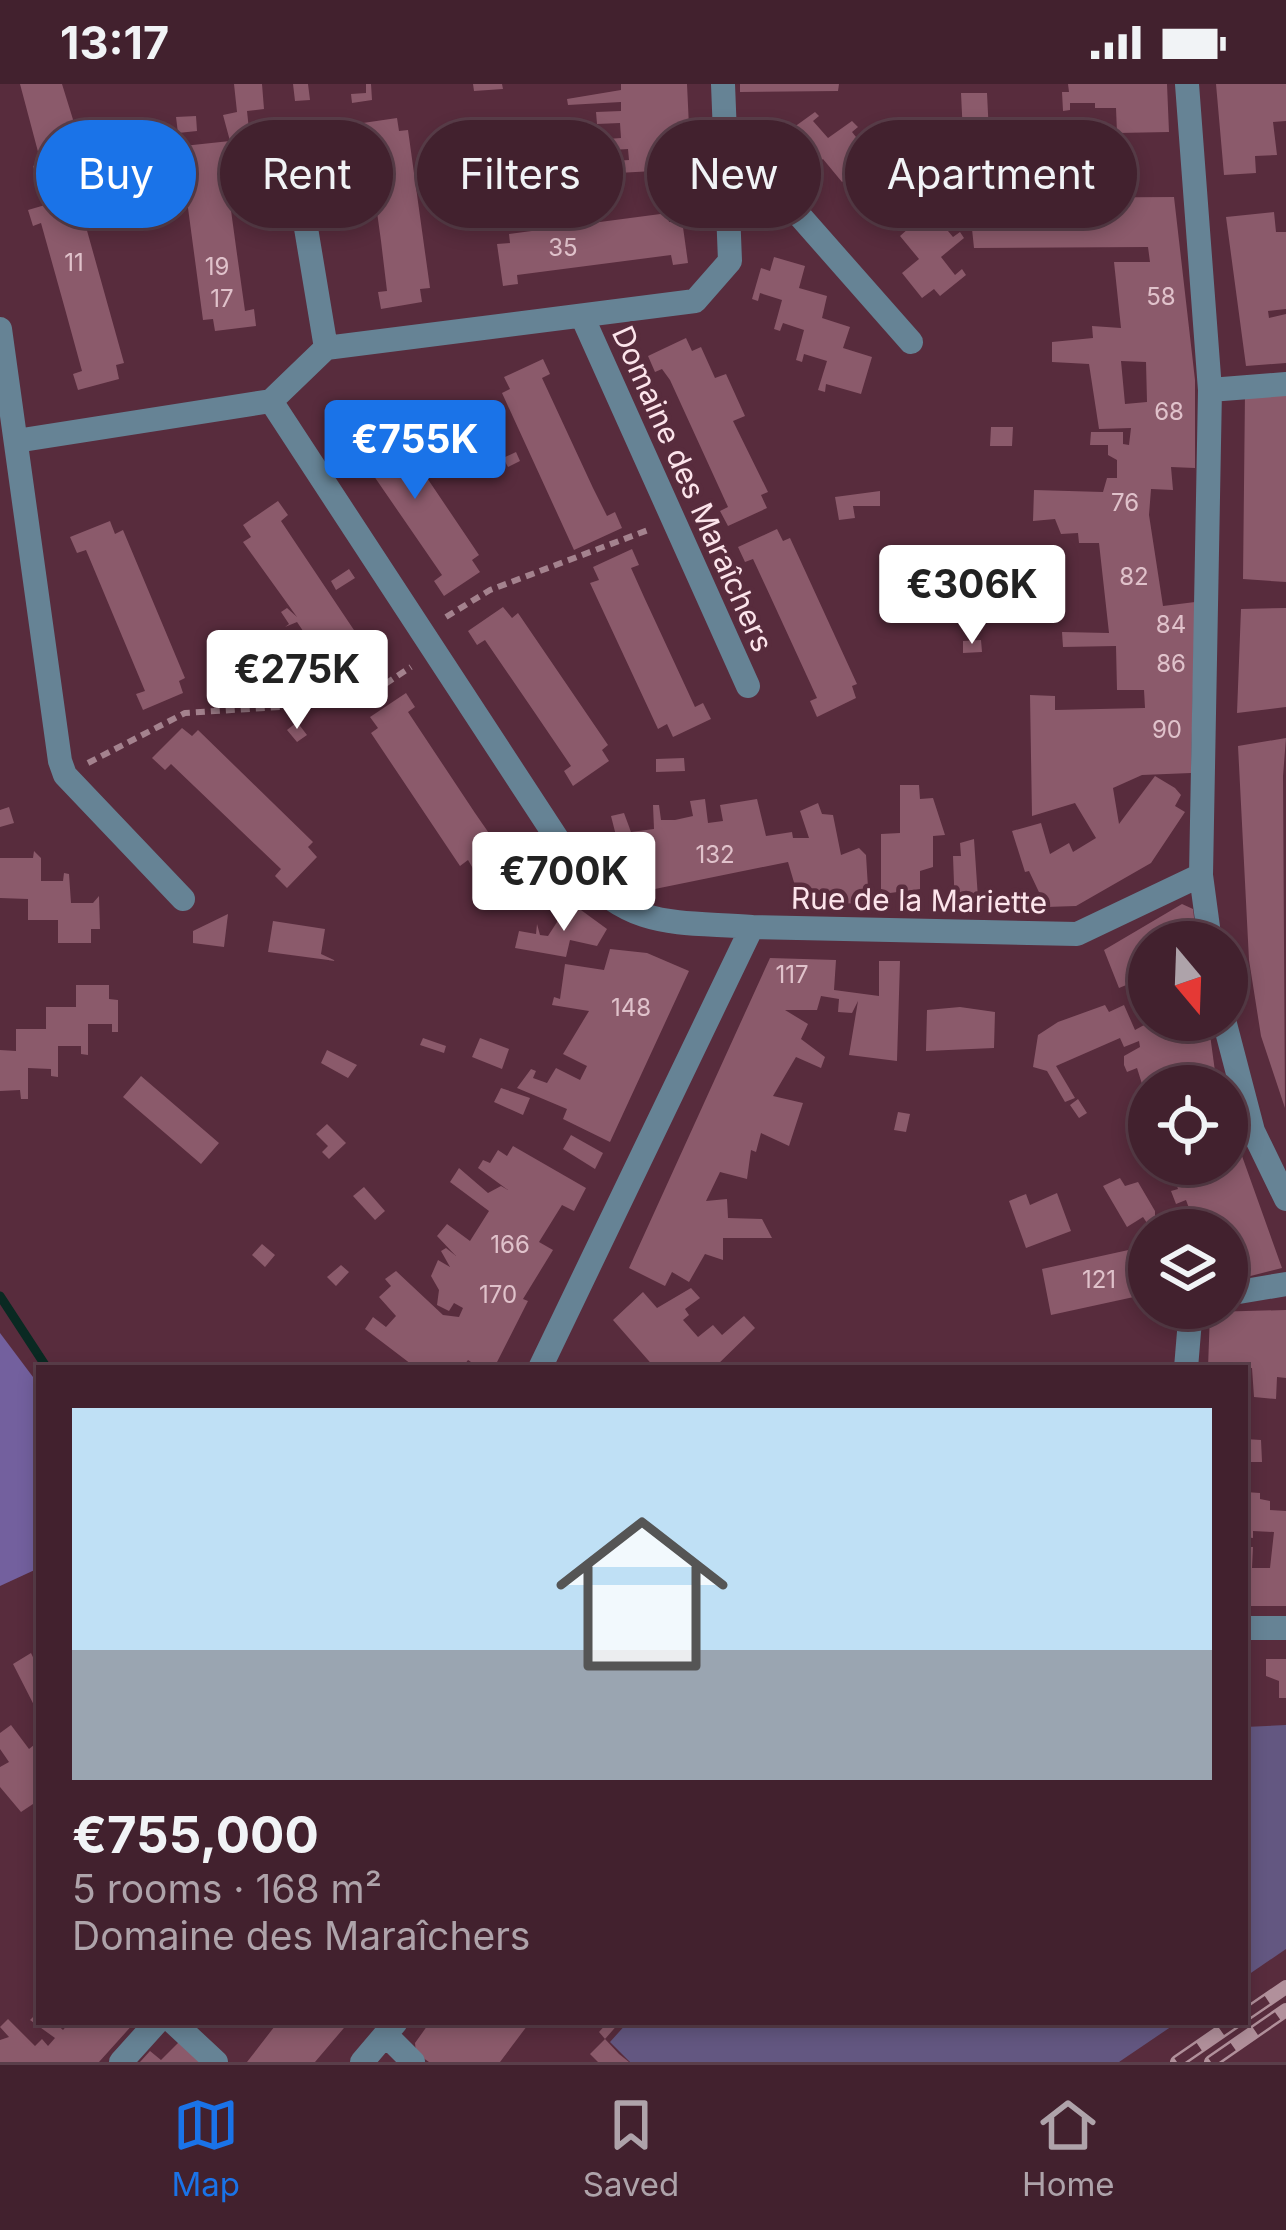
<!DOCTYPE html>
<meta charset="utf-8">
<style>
:root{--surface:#42212e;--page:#4c2e3a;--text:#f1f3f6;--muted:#aea3aa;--line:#5a3e4a;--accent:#1a73e8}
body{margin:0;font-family:Inter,sans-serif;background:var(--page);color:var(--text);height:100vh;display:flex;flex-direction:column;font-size:45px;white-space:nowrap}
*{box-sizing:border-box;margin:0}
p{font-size:39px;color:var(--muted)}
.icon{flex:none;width:66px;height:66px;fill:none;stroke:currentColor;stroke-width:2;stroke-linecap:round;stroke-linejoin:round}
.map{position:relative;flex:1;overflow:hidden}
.details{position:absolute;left:36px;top:1281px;width:1212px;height:660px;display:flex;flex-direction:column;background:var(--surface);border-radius:0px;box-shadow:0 6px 18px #0003,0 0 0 3px var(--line)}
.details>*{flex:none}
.top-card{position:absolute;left:36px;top:36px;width:1215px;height:108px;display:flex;gap:24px}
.needle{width:78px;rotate:161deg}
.buttons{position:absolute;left:1128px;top:837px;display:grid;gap:24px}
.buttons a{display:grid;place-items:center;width:120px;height:120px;border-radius:50%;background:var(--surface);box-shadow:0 6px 18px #0003,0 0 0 3px var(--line);font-size:60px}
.price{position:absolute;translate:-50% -102px;padding:0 27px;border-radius:12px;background:#fff;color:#222;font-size:39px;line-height:78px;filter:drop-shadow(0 3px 6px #0008)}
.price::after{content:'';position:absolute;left:50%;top:72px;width:36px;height:27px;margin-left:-18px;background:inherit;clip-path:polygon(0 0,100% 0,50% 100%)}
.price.active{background:var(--accent);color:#fff}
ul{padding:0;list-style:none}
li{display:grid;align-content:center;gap:24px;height:636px;padding:0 36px}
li+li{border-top:3px solid var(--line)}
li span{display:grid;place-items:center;height:372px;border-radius:0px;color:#555}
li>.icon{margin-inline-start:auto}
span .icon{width:216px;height:216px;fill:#fffc;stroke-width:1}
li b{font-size:51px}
.pill{padding:0 42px;border-radius:54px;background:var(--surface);box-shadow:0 6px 18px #0003,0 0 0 3px var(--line);font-size:42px;line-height:108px}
.pill.active{background:var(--accent);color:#fff}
.status{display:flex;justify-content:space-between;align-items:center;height:84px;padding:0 60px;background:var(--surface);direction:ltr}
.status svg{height:33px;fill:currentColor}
.tabs{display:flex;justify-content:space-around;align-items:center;height:168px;border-top:3px solid var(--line);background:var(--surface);font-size:33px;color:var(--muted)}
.tabs a{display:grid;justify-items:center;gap:6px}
.tabs .active{color:var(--accent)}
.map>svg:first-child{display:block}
.green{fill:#635781}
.forest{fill:#73609e}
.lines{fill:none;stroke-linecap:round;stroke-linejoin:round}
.stream{stroke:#0a2922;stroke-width:9}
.building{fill:#8b5a6b;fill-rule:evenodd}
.path{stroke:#a4828e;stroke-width:6;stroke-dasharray:9 6;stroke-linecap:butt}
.street{stroke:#668395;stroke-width:24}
.rail-casing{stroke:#b1909b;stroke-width:14}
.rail{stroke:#582c3d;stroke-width:9;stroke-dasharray:27;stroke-linecap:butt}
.labels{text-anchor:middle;stroke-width:9;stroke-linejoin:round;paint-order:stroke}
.number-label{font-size:24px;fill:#e0c2cb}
.street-label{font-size:30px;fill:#fce4eb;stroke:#582c3d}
</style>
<div class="status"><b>13:17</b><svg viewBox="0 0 49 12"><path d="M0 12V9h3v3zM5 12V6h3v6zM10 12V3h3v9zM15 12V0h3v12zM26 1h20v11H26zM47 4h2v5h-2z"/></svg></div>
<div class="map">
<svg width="1286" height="1978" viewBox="0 0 1286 1978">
<rect width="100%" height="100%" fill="#582c3d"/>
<path class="green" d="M1286,1641V1865L1245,1893V1643Z
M628,1938H1178L1119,1978H630L610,1958Z"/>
<path class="forest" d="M0,1249L39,1301V1484L0,1502Z"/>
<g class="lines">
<path class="stream" d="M0,1212L47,1284"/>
</g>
<path class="building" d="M20,0H62L84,71L74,74L78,86L38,98L33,82L41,79Z
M234,0H262L264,25L247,27L250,55L230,57L223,31L237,28Z
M293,0H308L310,16L295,17Z
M366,0H371L372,16L352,19L351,10L366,9Z
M473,0H502L503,5L474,7Z
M621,0H687L691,85L599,90L598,78L629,76L628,65L595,67L594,56L621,54L620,39L597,40L596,28L621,27V18L568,21L567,15L621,6Z
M740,0H839L838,7L740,8Z
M1068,0H1167L1169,48L1117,49L1116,24H1095V19H1070V26L1063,27L1062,8H1069Z
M1216,0H1286V37L1273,38L1277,71L1255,72L1256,89L1224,91Z
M961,9H987L989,50L963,51Z
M815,28L819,32L813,37L828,54L852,37L858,43L852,48L864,63L888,46L892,50L886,55L909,82L878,107L859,84L842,98L823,75L805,89L785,64L796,54L790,46Z
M196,32L197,47L178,49L176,33Z
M397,34L399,47L408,46L430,204L420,205L422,218L381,225L378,208L387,207L381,157L367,56L358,57L356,40Z
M1060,50V66H1025V51Z
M230,57L233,74L224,75L236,163L245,227L254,225L256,242L215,247L213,235L203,236L186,109L174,112L170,80L176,79L174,63Z
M133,65L148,68L144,85L149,118L137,120L129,86Z
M929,88L955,121L938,135L953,153L960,148L964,154L941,173L955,191L962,185L966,191L940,212L934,205L922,214L902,189L919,175L900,152L917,137L898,114Z
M1174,113L1195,296V384L1171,383L1173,406L1151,405L1149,431L1163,522L1195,518L1191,689L1142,691L1113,704L1119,740L1155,692L1175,704L1181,711L1175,722L1185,728L1151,779L1076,822L1046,823L1029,787L1025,788L1012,747L1041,739L1050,770L1069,759L1073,768L1096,754L1075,719L1032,732L1030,611L1055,612V626L1145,624L1144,606H1117L1116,562L1063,563L1062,548L1109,549L1099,459H1079L1078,449L1061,450L1055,435L1033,437L1034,406L1103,408L1107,394H1117V376L1108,371V361H1090L1091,348H1123V360L1129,361L1131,344L1099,345L1089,280L1052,278V258L1093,254L1092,242L1121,244L1114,178H1150L1148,163L974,164L970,126L1020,123L1019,114ZM1121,277L1146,278L1147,318L1125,320Z
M69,114L73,127L81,125L124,279L116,281L119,295L78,306L73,290L82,287L65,225L41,139L33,142L28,126Z
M1274,128L1276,148H1286V225L1268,227L1269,234L1286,230V279L1246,282L1226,133Z
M668,129L669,138L682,136L688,179L673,181L671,171L517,191L518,200L503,202L497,160L510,159L509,150Z
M774,173L805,182L799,204L827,212L822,234L850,243L843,264L872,273L861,310L826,300L825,308L818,306L827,277L804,270L802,278L796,276L804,246L783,239L780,247L774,245L782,216L760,209L758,217L752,215L761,184L770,187Z
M686,254L692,267L701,263L715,294L726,290L745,332L733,337L768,408L761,411L767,424L728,442L720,427L728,423L670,296L662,285L655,288L648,272Z
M543,275L550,290L542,294L593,404L607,432L615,428L622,444L574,466L502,309L510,305L504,293Z
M1286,306V498L1243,495L1245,309Z
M374,332L382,344L390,339L479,471L472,476L480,488L444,512L434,497L442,491L356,366L349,370L339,356Z
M991,343H1013L1012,362H990Z
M516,368L520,377L508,383L503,374Z
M880,407V422H853L855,434L839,436L835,413Z
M278,417L288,431L281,437L297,461L366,564L373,559L382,574L347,596L340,585L332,590L297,538L285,543L289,540L281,528L287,524L297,533L243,458L251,453L243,441Z
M110,437L115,450L123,446L185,594L179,597L183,609L143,626L136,610L145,607L86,466L77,469L70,453Z
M777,445L783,457L790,454L857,600L852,602L856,614L817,633L810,617L817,614L766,503L753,475L745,478L738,463Z
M632,465L639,481L631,484L644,513L695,623L703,619L711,635L673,653L667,640L658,645L590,499L599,496L593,483Z
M349,485L355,494L336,506L331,497Z
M503,523L512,534L518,529L608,661L602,666L609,677L573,702L564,687L571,682L535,629L485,556L477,561L468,547Z
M1286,524V623L1237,629L1241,525Z
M1013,529L1014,536L992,538L991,532Z
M981,556L982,568L963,569V557Z
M406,609L415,623L408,628L475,729L493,755L500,750L511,764L475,788L468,776L460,782L371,649L378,644L370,633Z
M297,638L307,651L297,658L287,646Z
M182,644L192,652L198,646L313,758L308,763L317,773L287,804L275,792L281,785L217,724L171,680L165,686L152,674Z
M1286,654L1283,692L1285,1024L1261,952L1249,876L1238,662Z
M684,674L685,687L656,688V675Z
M900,701H919L920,715L933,714L945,751L933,752V783L920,787V805L890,809L881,805V750L900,749Z
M705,715L708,739L723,737L720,721L757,715L766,752L792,748L793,754H809L800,727L818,719L822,730L833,731L841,771L859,764L866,771L869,820L806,818L798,812L788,778L645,807L639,779H623L611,732L624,729L631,748L654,745L653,721H659L661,736H675L693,732L690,717Z
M9,723L14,739L0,743V726Z
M974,755L979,829L955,827L953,772H961L960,759Z
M34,767L41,774V797H63L64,789L69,790L71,819H93L99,812L100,845H91V859H58V836H28V815L0,814V774H33Z
M570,818L607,845L597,862L570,856L566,873L515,864L519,847L536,850L537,840L540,851L548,852Z
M1182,820L1193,825L1197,858H1149V901L1146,893L1119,904L1104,866Z
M228,830L224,863L193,859V847Z
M273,837L325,845L321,870L336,877L268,868Z
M610,865L647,869L689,887L610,1058L563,1035L567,1025L517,1004L531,985L536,987L533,994L547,999L556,984L580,996L587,982L563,970L589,927L552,921L554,913L560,915L565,880L604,886Z
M770,874L836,876L834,906L879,912V877H900L897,977L849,971L858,917L852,929L838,928L839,915L821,912L817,926H785L808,940L801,955L825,973L821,984L796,973L773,1012L803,1019L789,1062L761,1049L756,1068L751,1066L747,1095L720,1088L706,1117L727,1115L728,1134L762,1135L772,1154H723V1176L705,1170L689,1198L672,1188L665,1202L629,1184Z
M76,901H109V915L118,916V948H112V940H88V971L81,970V962H58V993L51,992V985L28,984V1015H21L20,1006L0,1007V966L16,967V945H46V923H76Z
M1149,912V936H1208L1217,1002H1149L1148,1019L1137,984L1127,988L1124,981V972L1140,963L1139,957L1124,963L1120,954L1056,982L1075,1014L1065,1018L1047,987L1033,983L1038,951L1058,938L1105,921L1109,928L1124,921L1135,946L1146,940L1137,917Z
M960,923L995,928L994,964L926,967L927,926Z
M423,954L446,962L444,969L420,961Z
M480,954L509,965L502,985L472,973Z
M327,966L357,981L348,994L321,979Z
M141,992L219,1059L201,1080L123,1013Z
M501,1004L530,1014L523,1031L494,1018Z
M1078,1015L1087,1029L1079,1034L1070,1021Z
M898,1028L910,1030L906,1048L894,1046Z
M327,1040L346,1059L329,1075L322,1068L328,1062L316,1050Z
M1232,1044L1282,1184L1227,1198V1146H1197L1186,1116L1176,1120L1171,1107L1178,1105L1169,1080H1227V1045Z
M571,1051L603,1069L595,1085L563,1065Z
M513,1062L586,1104L574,1127L562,1121L539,1158L553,1166L523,1215L528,1217L494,1284H480L468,1276L462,1284H408L411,1280L365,1245L373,1233L386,1243L396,1232L379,1213L391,1202L385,1195L396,1187L443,1231L459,1233L463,1224L454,1219L449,1227L437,1221L439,1206L431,1192L438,1176L450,1183L441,1167L446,1164L456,1172L437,1152L447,1140L470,1157L489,1127L450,1098L459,1084L488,1109L501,1102L508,1106L478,1084L483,1076L490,1079L498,1066L507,1072Z
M1120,1094L1125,1102L1138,1098L1155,1127V1139L1149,1142L1143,1133L1127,1143L1103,1102Z
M364,1103L385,1127L375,1136L353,1112Z
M1057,1109L1071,1147L1026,1164L1009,1117L1026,1110L1030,1121Z
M262,1160L275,1171L265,1183L252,1171Z
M1133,1165L1143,1211L1051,1231L1042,1185Z
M341,1181L349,1188L336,1202L327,1193Z
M691,1204L700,1214L685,1225L689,1231L683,1236L698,1253L713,1241L722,1251L744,1232L755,1244L714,1284H655L613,1236L643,1208L657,1224Z
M1286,1226V1294L1277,1293L1276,1315L1254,1313L1252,1284H1208L1210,1228Z
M1245,1355L1261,1356L1262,1378H1245Z
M1245,1408L1260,1409V1415L1270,1417V1426L1286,1427V1522H1245V1463H1253L1252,1484H1270L1274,1448L1253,1447V1454L1245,1453Z
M31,1569L39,1586V1631L13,1580Z
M1266,1575H1286V1614H1279V1597L1266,1592Z
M11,1641L29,1665L39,1657V1716L21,1728L0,1703V1683L9,1678L0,1665V1649Z
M39,1927V1938H54L63,1946L70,1938H135L99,1978H0V1956L9,1953L0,1943L8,1935L35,1962L42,1955L48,1962L55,1954L30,1936Z
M278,1938H349L315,1978H247Z
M430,1938H523L527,1942L500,1978H429L416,1969L415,1959Z
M608,1938H620L605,1955L599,1948Z
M605,1955L619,1970L629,1978H598L590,1970Z
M181,1956L203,1978H140L150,1967L161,1976Z"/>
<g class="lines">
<path class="path" d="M446,533L490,506L648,446
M88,679L185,629L358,618L411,583"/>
<path class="street" d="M725,47L911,258
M294,72L326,264
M582,232L748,602
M0,245L60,677L65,691L183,815
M1210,306L1286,300
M271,317L577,785C634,846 674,837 752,843
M16,357L271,317L326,264L695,217L730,177L723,0
M1201,791L1210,858
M1224,936L1253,1047L1286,1115
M1227,1210L1286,1200
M540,1284L752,843L1077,850L1201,791L1210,306L1187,0
M1186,1284L1191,1224
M1245,1544H1286
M173,1938L216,1978
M386,1951L413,1978
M121,1978L157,1938
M362,1978L396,1938"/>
<defs>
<path id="rail" d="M1245,1931L1286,1903
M1177,1978L1235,1938
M1211,1978L1286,1926"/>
</defs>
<use href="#rail" class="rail-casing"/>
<use href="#rail" class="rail"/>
</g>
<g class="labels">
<g class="number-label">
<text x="563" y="172">35</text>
<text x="74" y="187">11</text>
<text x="217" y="191">19</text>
<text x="1161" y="221">58</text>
<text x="222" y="223">17</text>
<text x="1169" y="336">68</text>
<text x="1125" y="427">76</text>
<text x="1134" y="501">82</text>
<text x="1171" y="549">84</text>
<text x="1171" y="588">86</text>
<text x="1167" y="654">90</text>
<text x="715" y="779">132</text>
<text x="792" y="899">117</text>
<text x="631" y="932">148</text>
<text x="510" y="1169">166</text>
<text x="1099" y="1204">121</text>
<text x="498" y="1219">170</text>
</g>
<g class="street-label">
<text transform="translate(692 405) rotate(66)" y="10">Domaine des Maraîchers</text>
<text transform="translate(919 817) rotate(1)" y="10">Rue de la Mariette</text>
</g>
</g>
</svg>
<div class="buttons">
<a><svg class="needle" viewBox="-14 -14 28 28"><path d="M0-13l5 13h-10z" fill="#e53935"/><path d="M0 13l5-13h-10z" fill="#aea3aa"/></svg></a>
<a><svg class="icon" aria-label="locate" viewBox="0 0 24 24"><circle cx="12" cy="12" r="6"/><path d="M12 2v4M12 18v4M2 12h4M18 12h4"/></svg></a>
<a><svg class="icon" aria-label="layers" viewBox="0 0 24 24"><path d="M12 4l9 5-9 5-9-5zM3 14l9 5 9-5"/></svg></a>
</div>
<b class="price active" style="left:415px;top:418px">€755K</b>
<b class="price" style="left:972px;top:563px">€306K</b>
<b class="price" style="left:297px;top:648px">€275K</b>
<b class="price" style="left:564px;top:850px">€700K</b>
<div class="top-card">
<a class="pill active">Buy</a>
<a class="pill">Rent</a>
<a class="pill">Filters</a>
<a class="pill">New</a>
<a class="pill">Apartment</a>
</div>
<section class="details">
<ul>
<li><span style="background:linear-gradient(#bfe0f5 65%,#9aa5b1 0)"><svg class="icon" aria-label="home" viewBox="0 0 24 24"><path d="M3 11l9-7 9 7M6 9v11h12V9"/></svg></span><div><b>€755,000</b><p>5 rooms · 168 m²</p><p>Domaine des Maraîchers</p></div></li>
</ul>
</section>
</div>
<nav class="tabs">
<a class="active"><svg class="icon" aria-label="map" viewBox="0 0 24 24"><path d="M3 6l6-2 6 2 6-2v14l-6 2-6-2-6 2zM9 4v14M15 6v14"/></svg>Map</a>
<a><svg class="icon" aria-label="saved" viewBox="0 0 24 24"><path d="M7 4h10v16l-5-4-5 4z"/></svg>Saved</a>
<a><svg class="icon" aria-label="home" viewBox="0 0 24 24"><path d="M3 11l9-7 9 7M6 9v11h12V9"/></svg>Home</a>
</nav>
